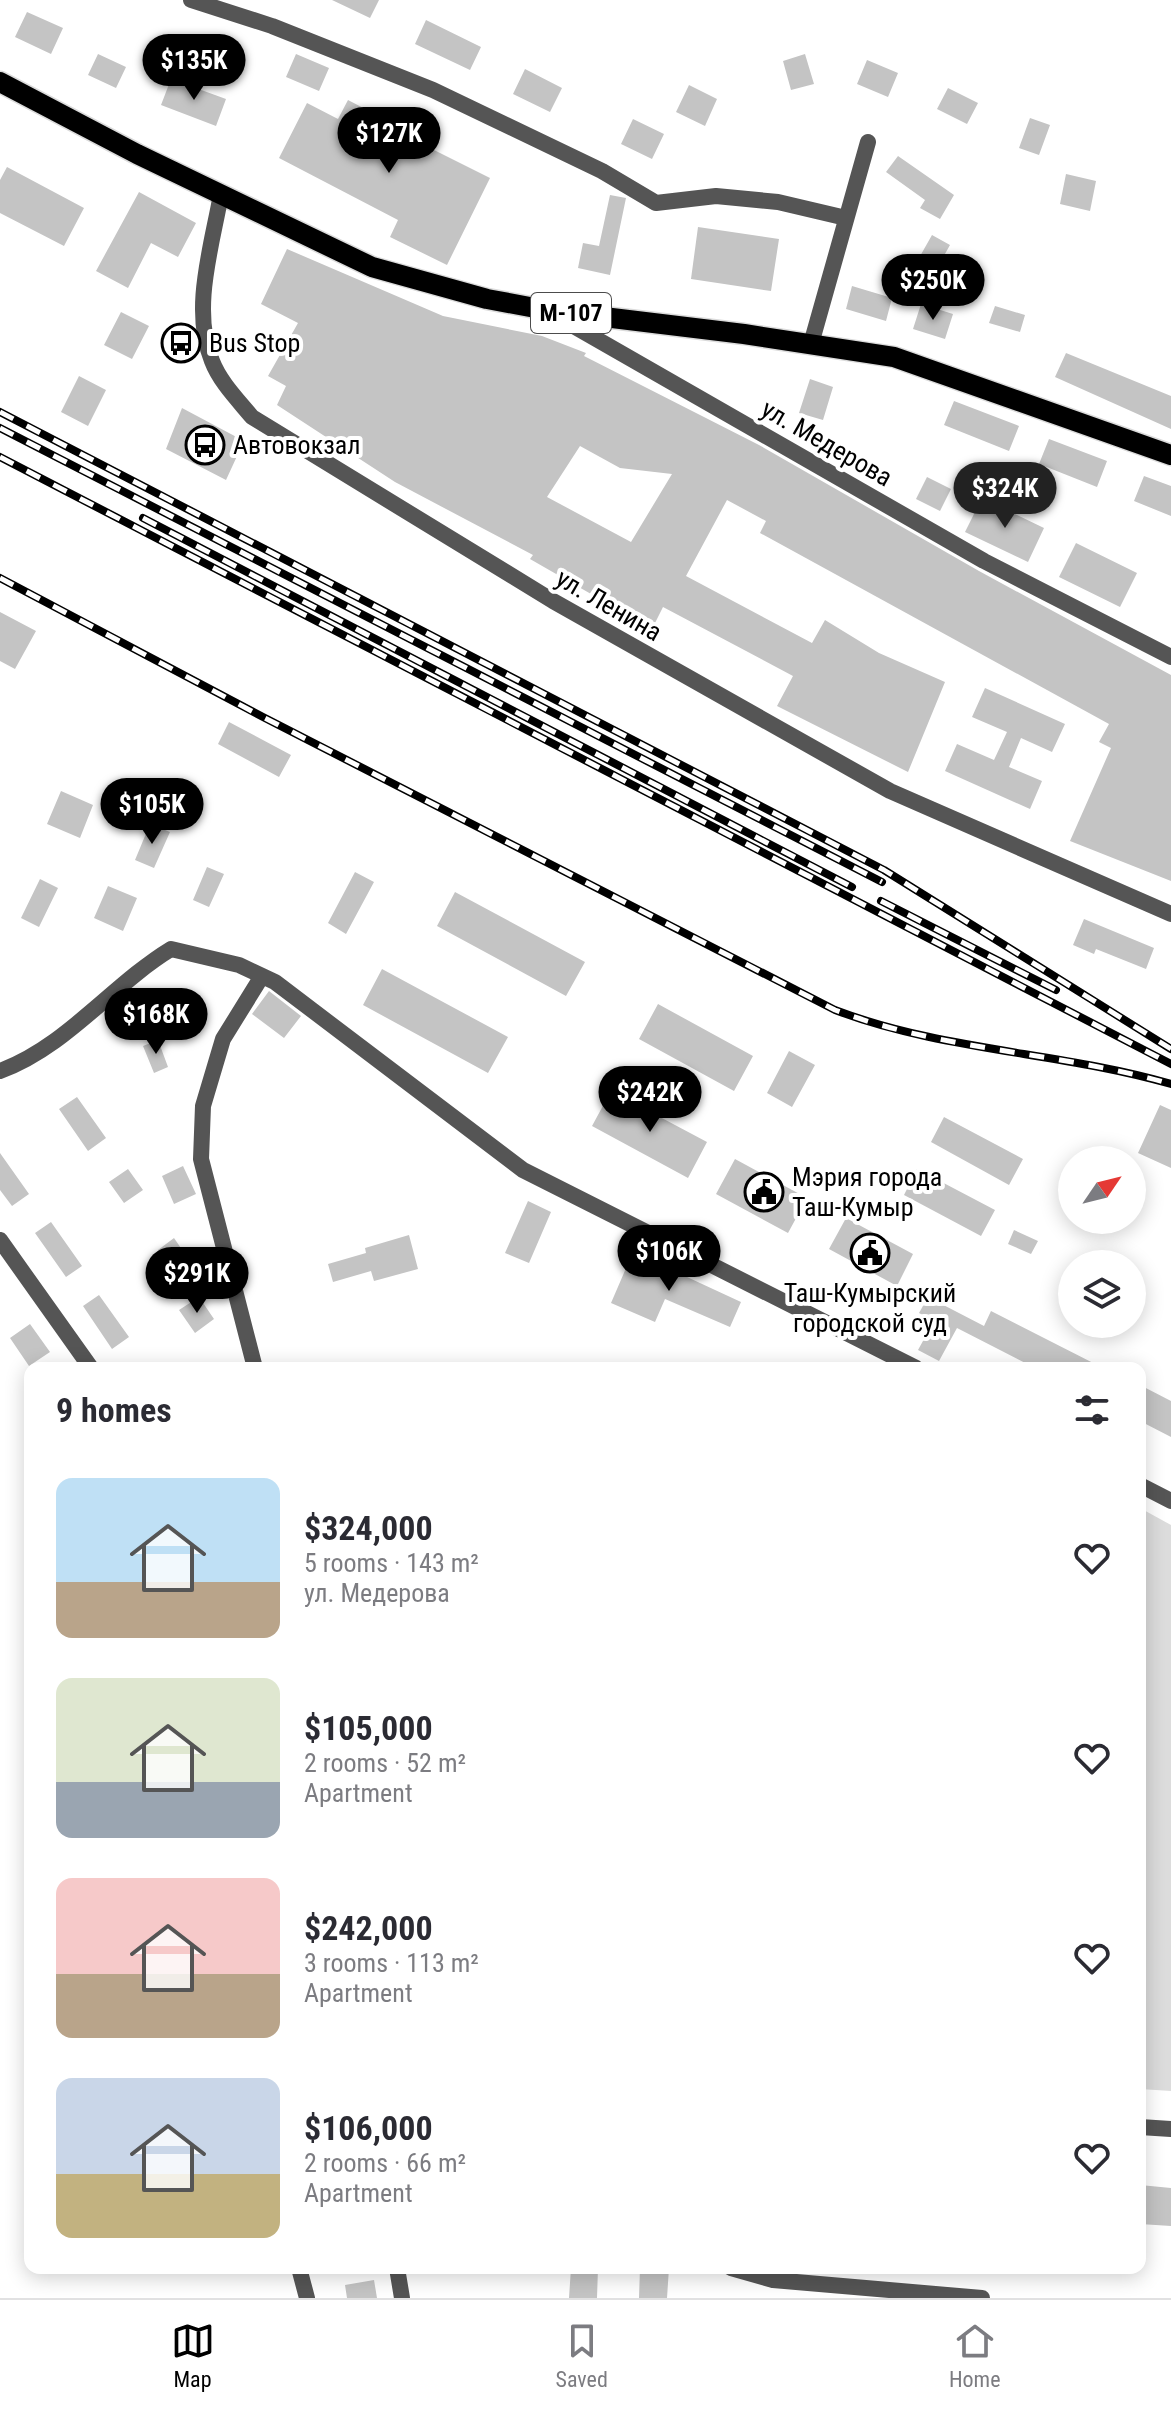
<!DOCTYPE html>
<meta charset="utf-8">
<style>
:root{--surface:#fff;--page:#f2f2f3;--text:#2b2b33;--muted:#7c7c81;--line:#e1e1e2;--accent:#000}
body{margin:0;font-family:"Roboto Condensed",sans-serif;background:var(--page);color:var(--text);height:100vh;display:flex;flex-direction:column;font-size:30px;white-space:nowrap}
*{box-sizing:border-box;margin:0}
p{font-size:26px;color:var(--muted)}
.icon{flex:none;width:44px;height:44px;fill:none;stroke:currentColor;stroke-width:2;stroke-linecap:round;stroke-linejoin:round}
.map{position:relative;flex:1;overflow:hidden}
.drawer{position:absolute;left:24px;top:1362px;width:1122px;height:912px;display:flex;flex-direction:column;background:var(--surface);border-radius:16px;box-shadow:0 4px 20px #0003}
.drawer>*{flex:none}
.needle{width:52px;rotate:55deg}
.fabs{position:absolute;left:1058px;top:1146px;display:grid;gap:16px}
.fabs a{display:grid;place-items:center;width:88px;height:88px;border-radius:50%;background:var(--surface);box-shadow:0 4px 20px #0003;font-size:40px}
.price{position:absolute;translate:-50% -68px;padding:0 18px;border-radius:28px;background:var(--accent);color:#fff;font-size:26px;line-height:52px;filter:drop-shadow(0 2px 4px #0008)}
.price::after{content:'';position:absolute;left:50%;top:48px;width:24px;height:18px;margin-left:-12px;background:inherit;clip-path:polygon(0 0,100% 0,50% 100%)}
.price.active{background:#222;color:#fff}
ul{padding:0;list-style:none}
li{display:flex;align-items:center;gap:24px;height:200px;padding:0 32px}
li span{display:grid;place-items:center;flex:none;width:224px;height:160px;border-radius:16px;color:#555}
li>.icon{margin-inline-start:auto}
span .icon{width:96px;height:96px;fill:#fffc;stroke-width:1}
li b{font-size:34px}
h2{display:flex;justify-content:space-between;align-items:center;height:96px;padding:0 32px;font-size:34px}
.dock{display:flex;justify-content:space-around;align-items:center;height:112px;border-top:2px solid var(--line);background:var(--surface);font-size:22px;color:var(--muted)}
.dock a{display:grid;justify-items:center;gap:4px}
.dock .active{color:var(--accent)}
.map>svg:first-child{display:block}
.green{fill:#dcdcdc}
.building{fill:#c4c4c4;fill-rule:evenodd}
.lines{fill:none;stroke-linecap:round;stroke-linejoin:round}
.primary-casing{stroke:#dbdbdb;stroke-width:23}
.street{stroke:#555;stroke-width:16}
.primary{stroke:#000;stroke-width:20}
.rail-casing{stroke:#000;stroke-width:8}
.rail{stroke:#fff;stroke-width:5;stroke-dasharray:15;stroke-linecap:butt}
.labels{text-anchor:middle;stroke-width:8;stroke-linejoin:round;paint-order:stroke}
.shield{fill:#fff;stroke:#4c4c4c;stroke-width:2}
.shield-label{font-size:24px;font-weight:bold;fill:#000}
.poi-label{font-size:26px;fill:#000;stroke:#fff;text-anchor:start}
.street-label{font-size:26px;fill:#000;stroke:#fff}
</style>
<div class="map">
<svg width="1171" height="2298" viewBox="0 0 1171 2298">
<rect width="100%" height="100%" fill="#fff"/>
<path class="green" d="M1140,1508L1171,1525V2091L1140,2089Z"/>
<path class="building" d="M332,0H379L370,18Z
M27,12L63,28L51,54L15,37Z
M426,20L481,47L470,70L415,44Z
M98,54L126,67L116,88L88,75Z
M296,54L329,68L319,91L286,77Z
M805,54L814,84L791,90L783,61Z
M867,60L898,73L888,97L857,84Z
M525,69L562,88L550,112L513,94Z
M171,79L226,99L216,126L161,105Z
M689,85L717,99L705,126L676,112Z
M948,88L978,103L967,124L937,109Z
M348,100L419,137L416,141L490,178L447,265L390,237L398,220L279,158L307,103L338,119Z
M1030,118L1050,125L1039,155L1019,148Z
M633,119L664,134L652,159L621,144Z
M898,156L954,195L940,219L920,208L925,200L886,172Z
M7,167L84,208L64,246L0,213V180Z
M1066,174L1096,181L1090,211L1060,204Z
M139,192L196,223L178,257L151,243L128,288L96,271Z
M610,195L626,198L610,275L578,268L583,243L599,246Z
M698,227L779,239L771,291L691,279Z
M932,235L950,245L937,268L919,258Z
M287,249L443,316L542,336L586,353L584,356L759,445L979,571L1171,675V881L1070,841L1111,748L1099,742L1109,724L760,533L766,521L727,500L686,576L812,643L825,620L879,653L945,682L908,772L777,706L793,676L663,607L652,629L530,559L533,555L395,482L277,405L286,386L268,376L298,323L261,304ZM580,446L620,468L672,474L631,542L547,497Z
M852,286L892,298L886,321L846,309Z
M921,304L953,314L945,339L913,329Z
M995,306L1025,315L1020,332L989,323Z
M121,312L149,326L132,359L104,345Z
M1066,353L1171,396V429L1055,377Z
M79,376L106,390L88,426L61,412Z
M810,379L833,387L823,420L799,413Z
M954,401L1019,426L1009,451L944,425Z
M182,408L244,441L226,480L166,449Z
M1049,439L1107,461L1097,487L1039,464Z
M1144,476L1171,486V516L1134,501Z
M927,477L951,489L940,511L916,499Z
M982,498L1044,528L1028,562L965,532Z
M1076,543L1137,573L1120,607L1059,577Z
M0,612L36,631L15,669L0,661Z
M985,688L1065,724L1052,752L1021,738L1009,767L1042,781L1030,809L945,771L957,744L994,760L1007,732L972,717Z
M229,722L291,755L279,777L218,744Z
M61,791L93,805L80,838L47,824Z
M150,824L170,832L154,868L135,860Z
M207,867L224,874L209,907L193,900Z
M355,872L374,882L346,934L328,923Z
M40,879L58,888L39,927L21,918Z
M108,886L137,898L123,931L94,918Z
M455,892L585,962L566,996L437,926Z
M1084,919L1154,948L1146,969L1096,949L1094,954L1073,945Z
M382,969L508,1037L488,1073L363,1005Z
M269,991L301,1016L284,1038L252,1014Z
M658,1004L753,1056L734,1091L639,1039Z
M158,1040L168,1067L154,1073L143,1046Z
M789,1051L815,1065L792,1107L767,1093Z
M611,1091L707,1142L688,1178L592,1126Z
M77,1097L106,1138L88,1151L59,1109Z
M1160,1105L1171,1110V1168L1138,1153Z
M944,1117L1023,1159L1009,1185L931,1142Z
M0,1153L29,1194L12,1206L0,1190Z
M735,1159L807,1198L788,1233L716,1194Z
M183,1166L196,1194L174,1204L162,1176Z
M128,1169L143,1190L124,1203L109,1182Z
M917,1169L995,1210L981,1236L904,1195Z
M528,1201L551,1212L529,1263L505,1253Z
M846,1218L913,1254L897,1286L829,1249Z
M51,1222L82,1266L66,1277L35,1233Z
M1014,1230L1038,1241L1031,1254L1008,1244Z
M409,1235L418,1269L374,1281L371,1271L333,1282L328,1264L366,1253L365,1248Z
M174,1238L185,1254L169,1266L158,1250Z
M633,1252L741,1302L730,1327L665,1299L655,1322L611,1303Z
M99,1295L129,1337L112,1349L83,1306Z
M199,1297L214,1319L195,1333L179,1310Z
M928,1297L984,1326L991,1311L1103,1368H1035L957,1328L939,1361L918,1350L934,1321L919,1313Z
M30,1324L50,1352L29,1366L10,1338Z
M1140,1385L1171,1401V1437L1140,1421Z
M1140,2185L1171,2188V2226L1140,2224Z
M571,2268H598L597,2298H569Z
M640,2268H669L667,2298H639Z
M374,2280L377,2298H347L345,2285Z"/>
<g class="lines">
<defs>
<path id="primary" d="M0,82L137,154L372,267L487,299L546,310L744,334L894,357L1171,455"/>
</defs>
<use href="#primary" class="primary-casing"/>
<path class="street" d="M191,0L272,26L433,90L602,171L656,203L716,196L778,202L846,218
M221,194C212,246 191,309 212,361C220,382 238,400 252,417L553,601L890,791L1171,914
M551,313L984,561L1171,657
M811,344L868,142
M0,1071C66,1047 112,985 171,949L239,965L275,982L523,1170L916,1368
M0,1240L91,1368
M255,1368L201,1159L203,1106L223,1039L262,976
M1140,1485L1171,1501
M1140,2127L1171,2129
M299,2268L307,2298
M397,2268L402,2298
M731,2268L773,2280L982,2298"/>
<use href="#primary" class="primary"/>
<defs>
<path id="rail" d="M0,412L884,870L1171,1049
M0,428L882,882
M0,457L1171,1064
M143,518L852,887
M0,578L263,717L835,1010C943,1051 1060,1052 1171,1084
M881,901L1056,990"/>
</defs>
<use href="#rail" class="rail-casing"/>
<use href="#rail" class="rail"/>
</g>
<defs>
<symbol id="bus-ring" viewBox="-11 -11 22 22"><circle r="9.5" fill="#fff" stroke="#000" stroke-width="1.5"/><path d="M-5-6H5V4H4V6H2V4H-2V6H-4V4H-5ZM-3.5-4V0h7V-4ZM-3.5 1.2v1.5H-2V1.2ZM2 1.2v1.5H3.5V1.2Z" fill="#000"/></symbol>
<symbol id="civic-ring" viewBox="-11 -11 22 22"><circle r="9.5" fill="#fff" stroke="#000" stroke-width="1.5"/><path d="M-.6-6.5H3V-4.5H.6V-3L4-1V1h2V6H-6V1h2V-1L-.6-3ZM-1.2 2.5V6h2.4V2.5Z" fill="#000"/></symbol>
</defs>
<g fill-rule="evenodd">
<use href="#bus-ring" x="159" y="321" width="44" height="44"/>
<use href="#bus-ring" x="183" y="423" width="44" height="44"/>
<use href="#civic-ring" x="742" y="1170" width="44" height="44"/>
<use href="#civic-ring" x="848" y="1231" width="44" height="44"/>
</g>
<g class="labels">
<rect class="shield" x="531" y="293" width="80" height="40" rx="6"/>
<g class="shield-label">
<text x="571" y="321">М-107</text>
</g>
<g class="poi-label">
<text x="209" y="352">Bus Stop</text>
<text x="233" y="454">Автовокзал</text>
<text x="792" y="1186">Мэрия города<tspan x="792" dy="30">Таш-Кумыр</tspan></text>
<text x="870" y="1302" text-anchor="middle">Таш-Кумырский<tspan x="870" dy="30">городской суд</tspan></text>
</g>
<g class="street-label">
<text transform="translate(827 443) rotate(30)" y="9">ул. Медерова</text>
<text transform="translate(609 605) rotate(30)" y="9">ул. Ленина</text>
</g>
</g>
</svg>
<div class="fabs">
<a><svg class="needle" viewBox="-14 -14 28 28"><path d="M0-13l5 13h-10z" fill="#e53935"/><path d="M0 13l5-13h-10z" fill="#7c7c81"/></svg></a>
<a><svg class="icon" aria-label="layers" viewBox="0 0 24 24"><path d="M12 4l9 5-9 5-9-5zM3 14l9 5 9-5"/></svg></a>
</div>
<b class="price" style="left:194px;top:102px">$135K</b>
<b class="price" style="left:389px;top:175px">$127K</b>
<b class="price" style="left:933px;top:322px">$250K</b>
<b class="price active" style="left:1005px;top:530px">$324K</b>
<b class="price" style="left:152px;top:846px">$105K</b>
<b class="price" style="left:156px;top:1056px">$168K</b>
<b class="price" style="left:650px;top:1134px">$242K</b>
<b class="price" style="left:669px;top:1293px">$106K</b>
<b class="price" style="left:197px;top:1315px">$291K</b>
<section class="drawer">
<h2>9 homes<svg class="icon" aria-label="filters" viewBox="0 0 24 24"><path d="M4 7h16M4 17h16"/><circle cx="9" cy="7" r="2"/><circle cx="15" cy="17" r="2"/></svg></h2>
<ul>
<li><span style="background:linear-gradient(#bfe0f5 65%,#b9a48a 0)"><svg class="icon" aria-label="home" viewBox="0 0 24 24"><path d="M3 11l9-7 9 7M6 9v11h12V9"/></svg></span><div><b>$324,000</b><p>5 rooms · 143 m²</p><p>ул. Медерова</p></div><svg class="icon" aria-label="heart" viewBox="0 0 24 24"><path d="M12 20l-8-8c-3-5 5-10 8-4 3-6 11-1 8 4z"/></svg></li>
<li><span style="background:linear-gradient(#dfe7d0 65%,#9aa5b1 0)"><svg class="icon" aria-label="home" viewBox="0 0 24 24"><path d="M3 11l9-7 9 7M6 9v11h12V9"/></svg></span><div><b>$105,000</b><p>2 rooms · 52 m²</p><p>Apartment</p></div><svg class="icon" aria-label="heart" viewBox="0 0 24 24"><path d="M12 20l-8-8c-3-5 5-10 8-4 3-6 11-1 8 4z"/></svg></li>
<li><span style="background:linear-gradient(#f6c9c9 60%,#b9a48a 0)"><svg class="icon" aria-label="home" viewBox="0 0 24 24"><path d="M3 11l9-7 9 7M6 9v11h12V9"/></svg></span><div><b>$242,000</b><p>3 rooms · 113 m²</p><p>Apartment</p></div><svg class="icon" aria-label="heart" viewBox="0 0 24 24"><path d="M12 20l-8-8c-3-5 5-10 8-4 3-6 11-1 8 4z"/></svg></li>
<li><span style="background:linear-gradient(#c9d6e8 60%,#c2b280 0)"><svg class="icon" aria-label="home" viewBox="0 0 24 24"><path d="M3 11l9-7 9 7M6 9v11h12V9"/></svg></span><div><b>$106,000</b><p>2 rooms · 66 m²</p><p>Apartment</p></div><svg class="icon" aria-label="heart" viewBox="0 0 24 24"><path d="M12 20l-8-8c-3-5 5-10 8-4 3-6 11-1 8 4z"/></svg></li>
</ul>
</section>
</div>
<nav class="dock">
<a class="active"><svg class="icon" aria-label="map" viewBox="0 0 24 24"><path d="M3 6l6-2 6 2 6-2v14l-6 2-6-2-6 2zM9 4v14M15 6v14"/></svg>Map</a>
<a><svg class="icon" aria-label="saved" viewBox="0 0 24 24"><path d="M7 4h10v16l-5-4-5 4z"/></svg>Saved</a>
<a><svg class="icon" aria-label="home" viewBox="0 0 24 24"><path d="M3 11l9-7 9 7M6 9v11h12V9"/></svg>Home</a>
</nav>
